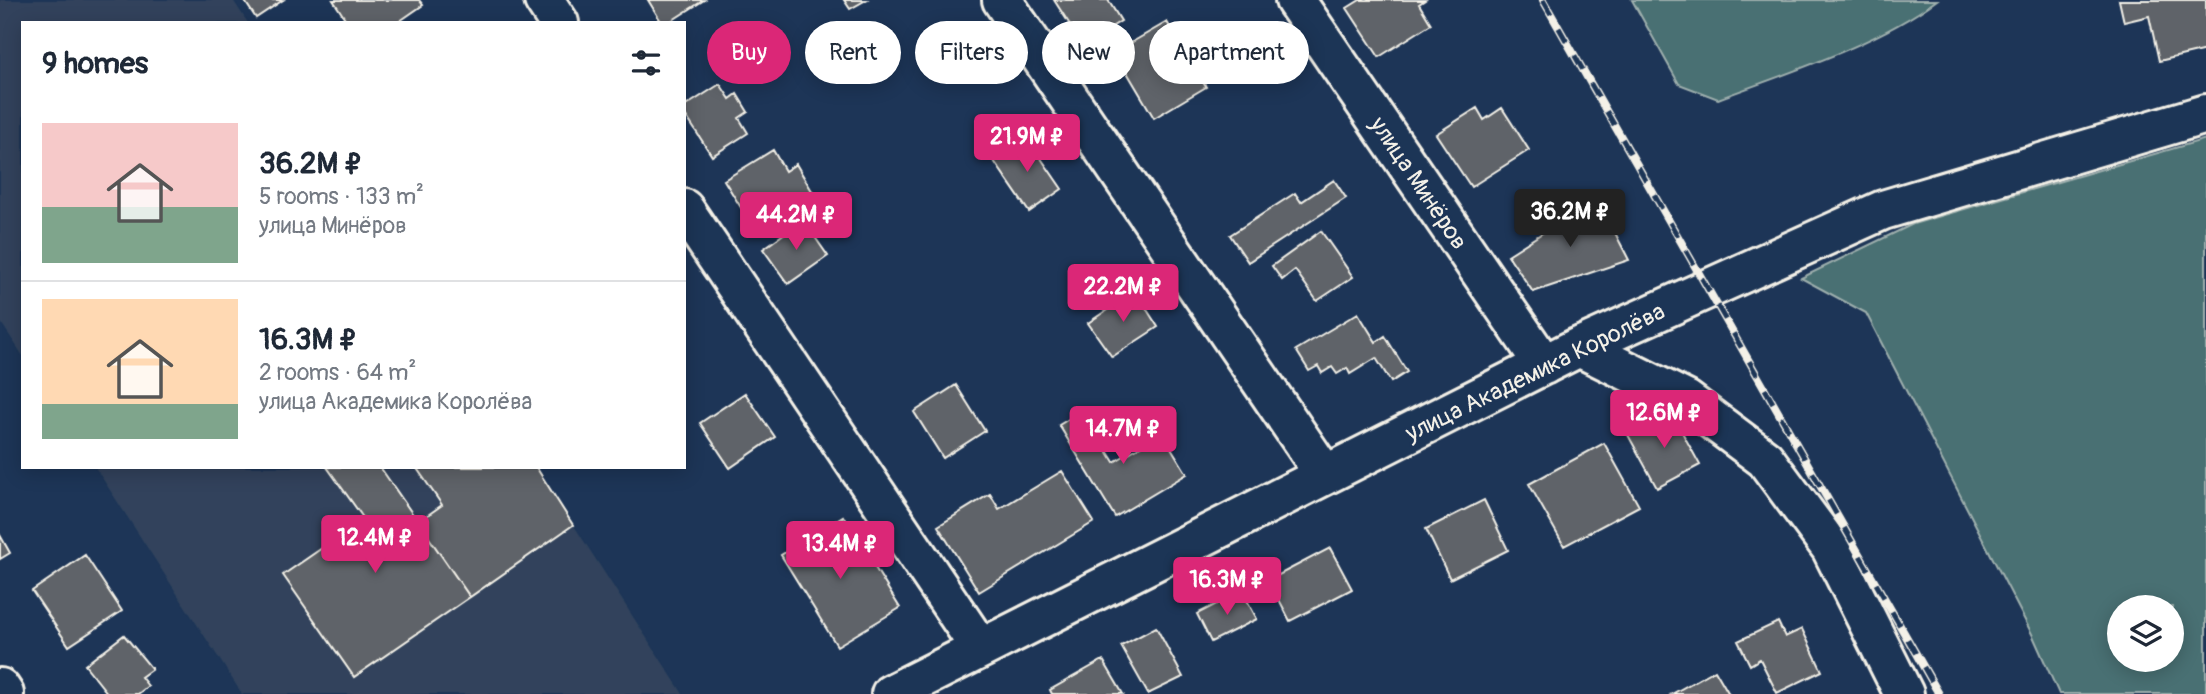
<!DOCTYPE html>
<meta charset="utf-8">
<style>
:root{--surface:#fff;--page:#f2f2f3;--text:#1f2937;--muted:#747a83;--line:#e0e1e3;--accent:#db2777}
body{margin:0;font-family:Pangolin,sans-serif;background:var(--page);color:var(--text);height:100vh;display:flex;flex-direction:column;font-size:26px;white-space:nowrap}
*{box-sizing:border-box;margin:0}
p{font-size:23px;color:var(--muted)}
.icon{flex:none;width:38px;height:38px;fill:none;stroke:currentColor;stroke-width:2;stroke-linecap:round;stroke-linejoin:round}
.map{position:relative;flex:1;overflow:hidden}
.drawer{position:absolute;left:21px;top:21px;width:665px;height:448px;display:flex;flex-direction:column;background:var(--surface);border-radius:0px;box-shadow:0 4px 18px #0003}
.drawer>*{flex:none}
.guide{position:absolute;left:707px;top:21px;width:665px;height:63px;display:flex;gap:14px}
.tools{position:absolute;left:2107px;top:595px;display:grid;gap:14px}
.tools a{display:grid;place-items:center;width:77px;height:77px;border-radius:50%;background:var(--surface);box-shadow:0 4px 18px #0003;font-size:35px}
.price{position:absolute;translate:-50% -60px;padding:0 16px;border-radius:7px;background:var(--accent);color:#fff;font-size:23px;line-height:46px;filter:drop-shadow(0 2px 4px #0008)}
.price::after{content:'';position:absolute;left:50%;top:42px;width:21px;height:16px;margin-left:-10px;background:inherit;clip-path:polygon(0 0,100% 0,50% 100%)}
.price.current{background:#222;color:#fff}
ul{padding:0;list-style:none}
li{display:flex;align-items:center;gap:21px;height:175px;padding:0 21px}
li+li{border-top:2px solid var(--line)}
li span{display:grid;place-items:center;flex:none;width:196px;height:140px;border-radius:0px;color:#555}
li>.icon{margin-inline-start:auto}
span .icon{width:84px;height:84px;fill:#fffc;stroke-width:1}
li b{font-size:30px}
h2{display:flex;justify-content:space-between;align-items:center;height:84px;padding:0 21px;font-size:30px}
.pill{padding:0 24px;border-radius:32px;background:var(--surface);box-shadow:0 4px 18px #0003;font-size:24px;line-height:63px}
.pill.current{background:var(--accent);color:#fff}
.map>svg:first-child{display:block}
.built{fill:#30435c}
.green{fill:#4a7073;stroke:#9fb0ae;stroke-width:2;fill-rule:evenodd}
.building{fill:#5e6369;stroke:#f4f1e8;stroke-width:2}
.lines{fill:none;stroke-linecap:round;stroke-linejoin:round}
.minor-casing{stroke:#f4f1e8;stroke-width:44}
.minor{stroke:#1d3557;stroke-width:38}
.rail-casing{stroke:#f4f1e8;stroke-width:8}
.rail{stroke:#1d3557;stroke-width:5;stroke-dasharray:16;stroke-linecap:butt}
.labels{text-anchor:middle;stroke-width:5;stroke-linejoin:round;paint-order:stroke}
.street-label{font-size:24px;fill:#f4f1e8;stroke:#1d3557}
</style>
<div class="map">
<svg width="2206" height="694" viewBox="0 0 2206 694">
<rect width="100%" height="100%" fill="#1d3557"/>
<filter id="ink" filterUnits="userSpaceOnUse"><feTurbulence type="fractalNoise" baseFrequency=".0143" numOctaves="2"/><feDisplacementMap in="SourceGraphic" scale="14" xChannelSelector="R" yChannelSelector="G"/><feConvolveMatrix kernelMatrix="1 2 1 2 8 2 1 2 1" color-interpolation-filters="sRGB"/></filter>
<g filter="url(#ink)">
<path class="built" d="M0,0H233L248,23H23V356L0,321Z
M95,467H536L683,694H242Z"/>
<path class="green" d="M1632,0H1937C1878,44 1788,73 1718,99L1679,84Z
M2206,139V694H2059L2033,636L1866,313L1801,278L1913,224ZM2119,607H2172V660H2119Z"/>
<path class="building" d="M244,0H283L256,18Z
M333,0H419L423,5L397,23H348Z
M648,0H704L668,23H662Z
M844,0H866L850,9Z
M1054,0H1108L1121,21L1083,45Z
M1360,0H1425L1419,4L1431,24L1379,57L1347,8Z
M2119,0H2206V50L2159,61L2149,16L2124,22Z
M1167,22L1206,87L1154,118L1115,52Z
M720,84L730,99L737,94L748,112L739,118L748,133L712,156L684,113V107Z
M1477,108L1484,120L1502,108L1529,150L1471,187L1436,134Z
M1025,135L1062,189L1029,212L992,158Z
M773,150L785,171L796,164L815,196L756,232L724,180Z
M1334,180L1346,198L1248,262L1230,235L1295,193L1301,202Z
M1597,198L1629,260L1533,292L1508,255Z
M803,220L828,256L788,284L763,249Z
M1321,231L1353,277L1317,301L1295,270L1282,280L1272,266Z
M1135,291L1158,327L1112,357L1088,323Z
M1358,313L1376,342L1385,336L1407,372L1391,382L1376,358L1350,374L1347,368L1337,374L1332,367L1322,373L1318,366L1309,371L1296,350Z
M956,385L985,431L943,458L914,412Z
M745,393L775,437L730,468L700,423Z
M1082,411L1114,462L1162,433L1187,474L1115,517L1059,425Z
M1671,412L1700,465L1657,488L1628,435Z
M1604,443L1639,506L1564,546L1529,484Z
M327,467H380L470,597L354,677L283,575L364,519Z
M416,467H536L573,525L470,597L418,522L442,505Z
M1062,471L1094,522L979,592L938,526L990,494L999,509Z
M1484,500L1508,550L1450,579L1426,529Z
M843,516L900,608L837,646L781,555Z
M0,535L10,553L0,559Z
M1330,548L1352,589L1290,621L1269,580Z
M85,555L122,611L69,646L32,591Z
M1242,591L1257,619L1211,642L1197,614Z
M1778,622L1785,637L1802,629L1822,671L1777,693L1760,659L1750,665L1738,641Z
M1156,627L1183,677L1148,694L1121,646Z
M124,635L152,669L141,677L148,686L138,694H108L85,665Z
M1103,660L1123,694H1052L1050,690Z
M1715,670L1729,694H1672Z"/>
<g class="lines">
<defs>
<path id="minor" d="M544,0L559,23
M1002,0L1325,475
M1295,0L1544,365
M684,209L980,648
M1579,347L1686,400L1765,459L1831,548L1904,694
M0,688L4,694
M891,694L1579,347L1883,210L2206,114"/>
</defs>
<use href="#minor" class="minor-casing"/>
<use href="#minor" class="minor"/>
<defs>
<path id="rail" d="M1543,0L1939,694"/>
</defs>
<use href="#rail" class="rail-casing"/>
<use href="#rail" class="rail"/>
</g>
</g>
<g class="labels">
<g class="street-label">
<text transform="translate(1419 183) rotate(56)" y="8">улица Минёров</text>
<text transform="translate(1535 372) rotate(-26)" y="8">улица Академика Королёва</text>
</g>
</g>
</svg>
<div class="tools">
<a><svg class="icon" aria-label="layers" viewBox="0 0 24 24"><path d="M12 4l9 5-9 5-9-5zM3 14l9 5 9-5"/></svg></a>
</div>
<b class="price" style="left:1027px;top:174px">21.9M ₽</b>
<b class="price current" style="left:1570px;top:249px">36.2M ₽</b>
<b class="price" style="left:796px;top:252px">44.2M ₽</b>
<b class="price" style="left:1123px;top:324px">22.2M ₽</b>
<b class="price" style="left:1664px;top:450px">12.6M ₽</b>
<b class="price" style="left:1123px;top:466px">14.7M ₽</b>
<b class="price" style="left:375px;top:575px">12.4M ₽</b>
<b class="price" style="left:840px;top:581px">13.4M ₽</b>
<b class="price" style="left:1227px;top:617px">16.3M ₽</b>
<div class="guide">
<a class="pill current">Buy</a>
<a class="pill">Rent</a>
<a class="pill">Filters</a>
<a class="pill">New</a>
<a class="pill">Apartment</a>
</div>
<section class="drawer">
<h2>9 homes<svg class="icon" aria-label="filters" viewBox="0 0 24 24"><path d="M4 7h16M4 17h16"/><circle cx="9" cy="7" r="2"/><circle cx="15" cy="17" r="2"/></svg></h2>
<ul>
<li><span style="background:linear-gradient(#f6c9c9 60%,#7fa58c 0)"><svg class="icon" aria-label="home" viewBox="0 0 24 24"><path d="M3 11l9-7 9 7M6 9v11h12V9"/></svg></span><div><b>36.2M ₽</b><p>5 rooms · 133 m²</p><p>улица Минёров</p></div></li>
<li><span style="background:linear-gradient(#ffd9b3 75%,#7fa58c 0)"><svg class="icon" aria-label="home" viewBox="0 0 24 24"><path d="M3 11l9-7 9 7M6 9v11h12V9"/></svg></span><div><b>16.3M ₽</b><p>2 rooms · 64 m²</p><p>улица Академика Королёва</p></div></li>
</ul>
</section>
</div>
